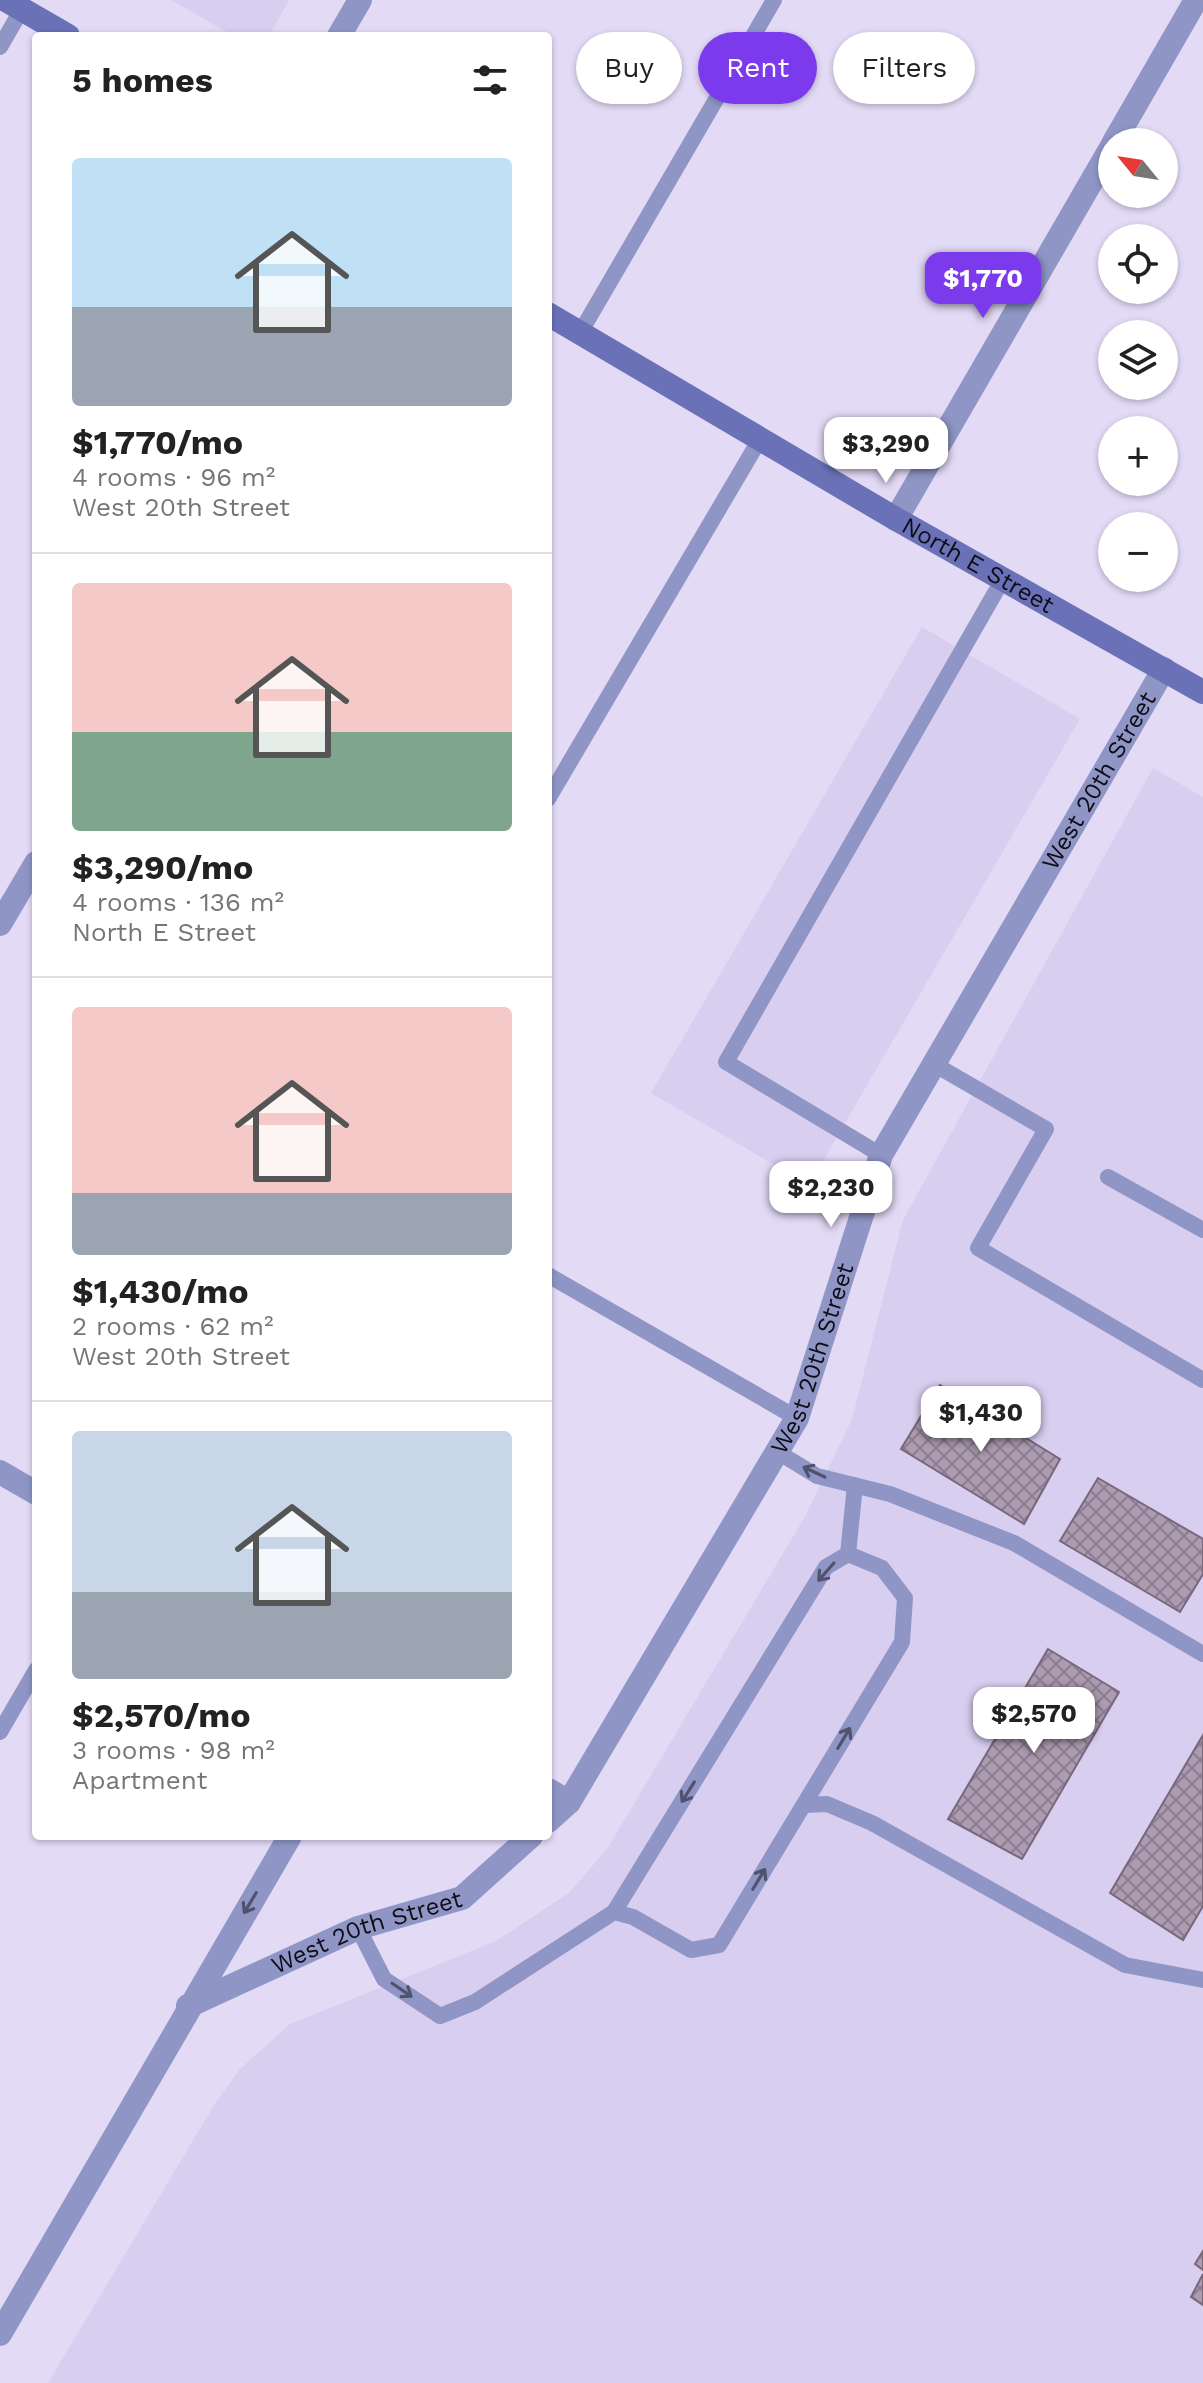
<!DOCTYPE html>
<meta charset="utf-8">
<style>
:root{--surface:#fff;--page:#f6f6f6;--text:#222;--muted:#767676;--line:#e0e0e0;--accent:#7c3aed}
body{margin:0;font-family:"Work Sans",sans-serif;background:var(--page);color:var(--text);height:100vh;display:flex;flex-direction:column;font-size:30px;white-space:nowrap}
*{box-sizing:border-box;margin:0}
p{font-size:26px;color:var(--muted)}
.icon{flex:none;width:44px;height:44px;fill:none;stroke:currentColor;stroke-width:2;stroke-linecap:round;stroke-linejoin:round}
.map{position:relative;flex:1;overflow:hidden}
.sheet{position:absolute;left:32px;top:32px;width:520px;height:1808px;display:flex;flex-direction:column;background:var(--surface);border-radius:8px;box-shadow:0 2px 6px #0004}
.sheet>*{flex:none}
.top-card{position:absolute;left:576px;top:32px;width:506px;height:72px;display:flex;gap:16px}
.needle{width:52px;rotate:300deg}
.controls{position:absolute;left:1098px;top:128px;display:grid;gap:16px}
.controls a{display:grid;place-items:center;width:80px;height:80px;border-radius:50%;background:var(--surface);box-shadow:0 2px 6px #0004;font-size:40px}
.price{position:absolute;translate:-50% -68px;padding:0 18px;border-radius:16px;background:#fff;color:#222;font-size:26px;line-height:52px;filter:drop-shadow(0 2px 4px #0008)}
.price::after{content:'';position:absolute;left:50%;top:48px;width:24px;height:18px;margin-left:-12px;background:inherit;clip-path:polygon(0 0,100% 0,50% 100%)}
.price.active{background:var(--accent);color:#fff}
ul{padding:0;list-style:none}
li{display:grid;align-content:center;gap:16px;height:424px;padding:0 40px}
li+li{border-top:2px solid var(--line)}
li span{display:grid;place-items:center;height:248px;border-radius:8px;color:#555}
li>.icon{margin-inline-start:auto}
span .icon{width:144px;height:144px;fill:#fffc;stroke-width:1}
li b{font-size:34px}
h2{display:flex;justify-content:space-between;align-items:center;height:96px;padding:0 40px;font-size:34px}
.chip{padding:0 28px;border-radius:36px;background:var(--surface);box-shadow:0 2px 6px #0004;font-size:28px;line-height:72px}
.chip.active{background:var(--accent);color:#fff}
.map>svg:first-child{display:block}
.built{fill:#d8cef0}
.building{fill:url(#building-cross-hatch);stroke:#79677c;stroke-width:2}
.lines{fill:none;stroke-linecap:round;stroke-linejoin:round}
.lane{stroke:#8f96c6;stroke-width:16}
.street{stroke:#8f96c6;stroke-width:24}
.secondary{stroke:#6a71b7;stroke-width:24}
.oneway{stroke:#50526e}
.labels{text-anchor:middle;stroke-width:6;stroke-linejoin:round;paint-order:stroke}
.street-label{font-size:24px;fill:#100d16;stroke:#fff}
</style>
<div class="map">
<svg width="1203" height="2383" viewBox="0 0 1203 2383">
<defs>
<pattern id="building-cross-hatch" width="8" height="8" patternUnits="userSpaceOnUse" patternTransform="scale(2)"><rect width="8" height="8" fill="#ad9bb1"/><path d="M0 0l8 8M0 8l8-8" fill="none" stroke="#8b7d8f"/></pattern>
</defs>
<rect width="100%" height="100%" fill="#e3daf6"/>
<path class="built" d="M171,0H289L269,36H234Z
M922,627L1080,719L809,1185L651,1093Z
M1153,768L1203,797V2383H48L216,2102L240,2069L290,2024L496,1941L569,1893L607,1849L806,1515L852,1419L903,1220Z"/>
<path class="building" d="M940,1385L1060,1459L1024,1524L901,1449Z
M1098,1478L1203,1539V1574L1180,1612L1060,1541Z
M1048,1649L1119,1692L1022,1859L948,1819Z
M1203,1735V1906L1183,1940L1110,1893Z
M1203,2251V2270L1195,2264Z
M1203,2274V2305L1191,2297Z"/>
<g class="lines">
<path class="lane" d="M0,47L22,9
M580,333L774,0
M548,799L760,439
M932,1063L1046,1129L978,1248L1203,1380
M881,1155L726,1062L1003,579
M1108,1177L1203,1230
M548,1275L797,1418
M776,1451L817,1476L890,1494L1014,1543L1203,1654
M848,1554L855,1485
M0,1732L36,1670
M804,1805L827,1804L872,1823L1125,1965L1203,1980
M358,1928L384,1979L440,2016L475,2002L614,1912L826,1567L848,1554L882,1568L905,1598L902,1642L719,1945L691,1950L633,1917L614,1912"/>
<g class="street">
<path d="M339,36L360,0"/>
<path d="M1114,142L1196,0"/>
<path d="M896,519L1112,146"/>
<path d="M0,924L36,863"/>
<path d="M0,1472L36,1493"/>
<path d="M548,1790L569,1802"/>
<path id="s1" d="M548,1821L569,1802L797,1418L881,1155L1164,669"/>
<path id="s2" d="M188,2006L358,1928L462,1898L531,1836"/>
<path d="M0,2334L290,1836"/>
</g>
<g class="secondary">
<path d="M6,0L68,36"/>
<path id="s3" d="M548,314L896,519L1203,692"/>
</g>
</g>
<defs><path id="oneway-shaft" d="M-6 0H5M1.5-3L5.5 0L1.5 3" fill="none" stroke-width="1.6" stroke-linecap="round" stroke-linejoin="round" transform="scale(2)"/></defs>
<g class="oneway">
<use href="#oneway-shaft" transform="translate(814 1472) rotate(-155)"/>
<use href="#oneway-shaft" transform="translate(826 1572) rotate(131)"/>
<use href="#oneway-shaft" transform="translate(844 1738) rotate(-59)"/>
<use href="#oneway-shaft" transform="translate(688 1792) rotate(122)"/>
<use href="#oneway-shaft" transform="translate(759 1879) rotate(-59)"/>
<use href="#oneway-shaft" transform="translate(250 1903) rotate(121)"/>
<use href="#oneway-shaft" transform="translate(402 1990) rotate(34)"/>
</g>
<g class="labels">
<g class="street-label">
<text dy="8" stroke="none"><textPath href="#s3" startOffset="498">North E Street</textPath></text>
<text dy="8" stroke="none"><textPath href="#s1" startOffset="1184">West 20th Street</textPath></text>
<text dy="8" stroke="none"><textPath href="#s1" startOffset="536">West 20th Street</textPath></text>
<text dy="8" stroke="none"><textPath href="#s2" startOffset="194">West 20th Street</textPath></text>
</g>
</g>
</svg>
<div class="controls">
<a><svg class="needle" viewBox="-14 -14 28 28"><path d="M0-13l5 13h-10z" fill="#e53935"/><path d="M0 13l5-13h-10z" fill="#767676"/></svg></a>
<a><svg class="icon" aria-label="locate" viewBox="0 0 24 24"><circle cx="12" cy="12" r="6"/><path d="M12 2v4M12 18v4M2 12h4M18 12h4"/></svg></a>
<a><svg class="icon" aria-label="layers" viewBox="0 0 24 24"><path d="M12 4l9 5-9 5-9-5zM3 14l9 5 9-5"/></svg></a>
<a>+</a>
<a>−</a>
</div>
<b class="price active" style="left:983px;top:320px">$1,770</b>
<b class="price" style="left:886px;top:485px">$3,290</b>
<b class="price" style="left:831px;top:1229px">$2,230</b>
<b class="price" style="left:981px;top:1454px">$1,430</b>
<b class="price" style="left:1034px;top:1755px">$2,570</b>
<div class="top-card">
<a class="chip">Buy</a>
<a class="chip active">Rent</a>
<a class="chip">Filters</a>
</div>
<section class="sheet">
<h2>5 homes<svg class="icon" aria-label="filters" viewBox="0 0 24 24"><path d="M4 7h16M4 17h16"/><circle cx="9" cy="7" r="2"/><circle cx="15" cy="17" r="2"/></svg></h2>
<ul>
<li><span style="background:linear-gradient(#bfe0f5 60%,#9aa5b1 0)"><svg class="icon" aria-label="home" viewBox="0 0 24 24"><path d="M3 11l9-7 9 7M6 9v11h12V9"/></svg></span><div><b>$1,770/mo</b><p>4 rooms · 96 m²</p><p>West 20th Street</p></div></li>
<li><span style="background:linear-gradient(#f6c9c9 60%,#7fa58c 0)"><svg class="icon" aria-label="home" viewBox="0 0 24 24"><path d="M3 11l9-7 9 7M6 9v11h12V9"/></svg></span><div><b>$3,290/mo</b><p>4 rooms · 136 m²</p><p>North E Street</p></div></li>
<li><span style="background:linear-gradient(#f6c9c9 75%,#9aa5b1 0)"><svg class="icon" aria-label="home" viewBox="0 0 24 24"><path d="M3 11l9-7 9 7M6 9v11h12V9"/></svg></span><div><b>$1,430/mo</b><p>2 rooms · 62 m²</p><p>West 20th Street</p></div></li>
<li><span style="background:linear-gradient(#c9d6e8 65%,#9aa5b1 0)"><svg class="icon" aria-label="home" viewBox="0 0 24 24"><path d="M3 11l9-7 9 7M6 9v11h12V9"/></svg></span><div><b>$2,570/mo</b><p>3 rooms · 98 m²</p><p>Apartment</p></div></li>
</ul>
</section>
</div>
